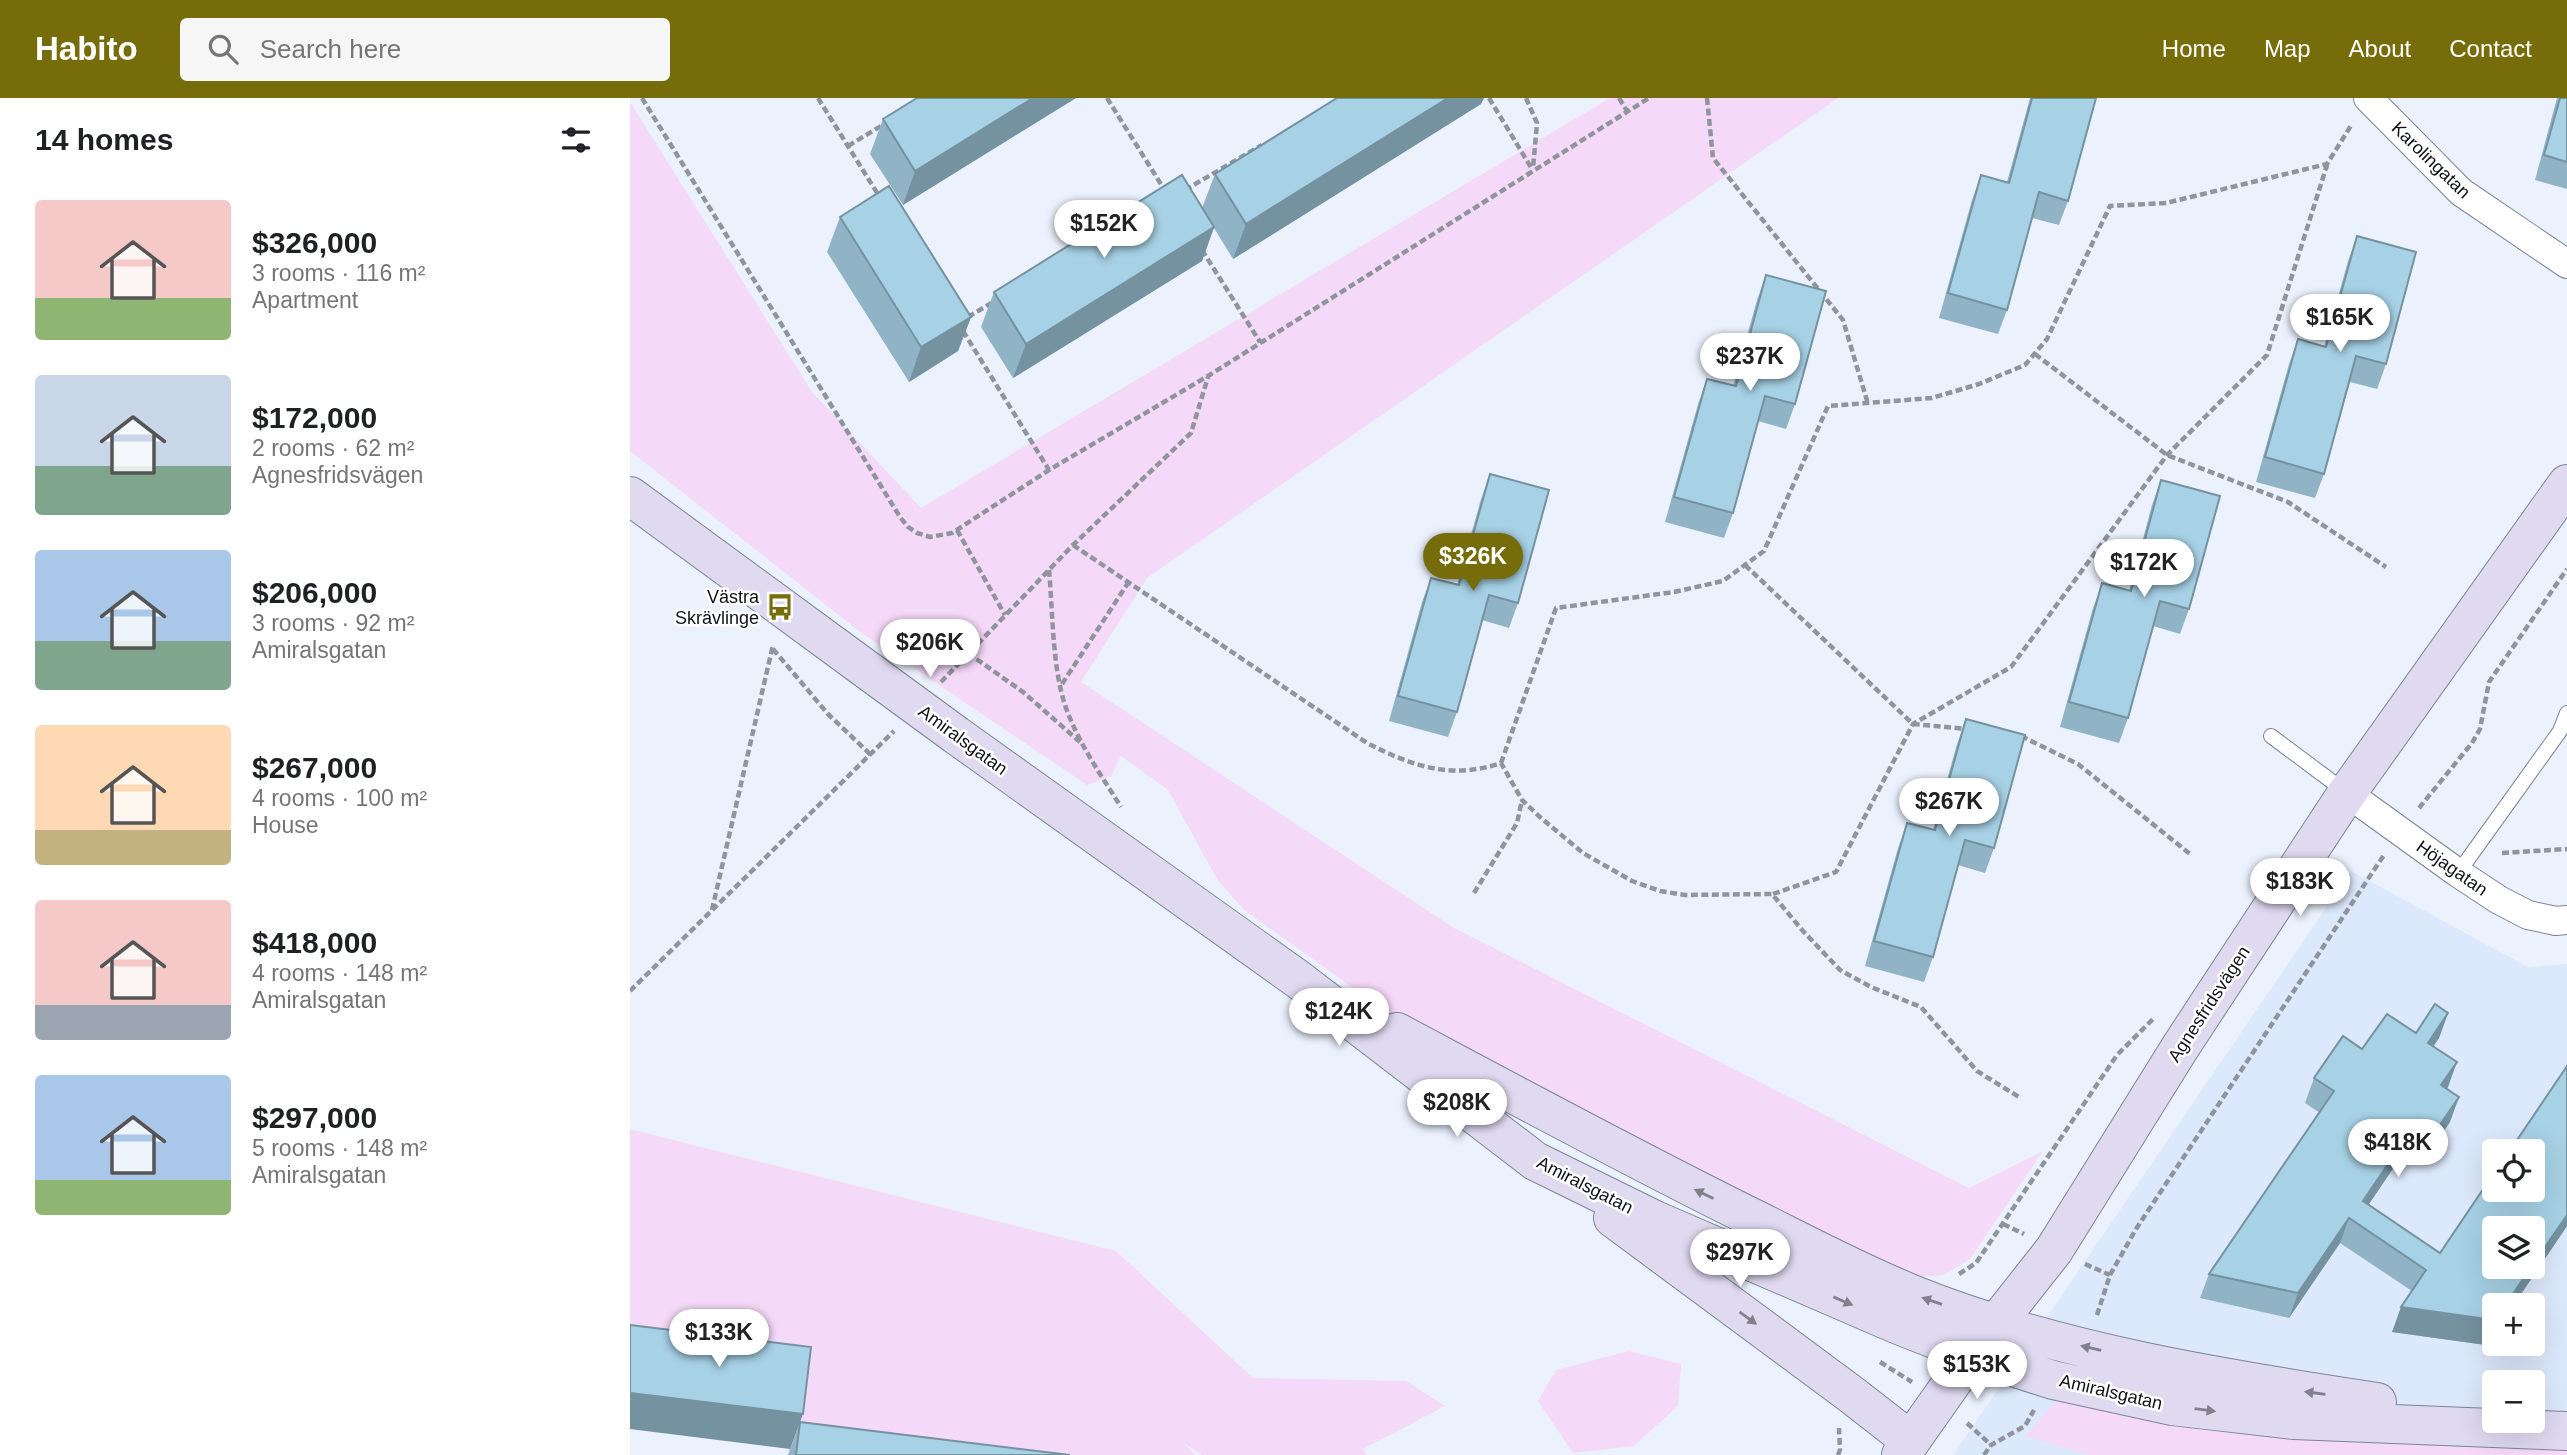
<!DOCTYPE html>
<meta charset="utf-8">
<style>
:root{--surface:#fff;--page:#f6f6f6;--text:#202124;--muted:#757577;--accent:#766d0a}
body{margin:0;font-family:Arial,sans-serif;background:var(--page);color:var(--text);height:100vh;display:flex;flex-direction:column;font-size:26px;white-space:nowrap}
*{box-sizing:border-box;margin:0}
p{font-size:23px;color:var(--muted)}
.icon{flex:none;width:38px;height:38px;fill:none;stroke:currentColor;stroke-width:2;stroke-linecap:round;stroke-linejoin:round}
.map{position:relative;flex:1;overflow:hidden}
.panel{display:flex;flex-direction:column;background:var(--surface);width:630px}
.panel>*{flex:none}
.tools{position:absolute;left:1852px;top:1041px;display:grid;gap:14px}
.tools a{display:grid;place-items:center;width:63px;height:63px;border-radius:7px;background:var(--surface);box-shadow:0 7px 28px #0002;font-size:35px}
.price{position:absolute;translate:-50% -60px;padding:0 16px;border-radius:24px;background:#fff;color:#222;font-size:23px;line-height:46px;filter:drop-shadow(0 2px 4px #0008)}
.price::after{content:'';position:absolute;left:50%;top:42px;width:21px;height:16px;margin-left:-10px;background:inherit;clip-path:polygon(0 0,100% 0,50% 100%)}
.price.current{background:var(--accent);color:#fff}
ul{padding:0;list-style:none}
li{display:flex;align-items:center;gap:21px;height:175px;padding:0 35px}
li span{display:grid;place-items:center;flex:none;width:196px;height:140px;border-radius:7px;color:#555}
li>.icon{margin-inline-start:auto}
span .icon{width:84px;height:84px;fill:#fffc;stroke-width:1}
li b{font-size:30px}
h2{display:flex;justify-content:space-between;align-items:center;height:84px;padding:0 35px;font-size:30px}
header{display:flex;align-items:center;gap:42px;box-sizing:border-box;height:98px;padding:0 35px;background:var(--accent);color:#fff}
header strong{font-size:33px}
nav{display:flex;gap:38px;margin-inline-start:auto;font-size:24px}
.search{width:490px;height:63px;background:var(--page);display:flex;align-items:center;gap:18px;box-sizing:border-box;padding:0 24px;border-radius:7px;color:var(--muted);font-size:26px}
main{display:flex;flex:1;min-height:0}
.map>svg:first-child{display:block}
.built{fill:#dce8fb;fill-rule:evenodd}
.green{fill:#f5d9f8}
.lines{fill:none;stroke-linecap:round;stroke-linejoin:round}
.lane-casing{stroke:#7b8596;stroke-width:16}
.street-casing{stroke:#7b8596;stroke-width:30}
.secondary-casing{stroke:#7b8596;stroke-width:40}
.path{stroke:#8f949d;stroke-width:4.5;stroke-dasharray:7 3.5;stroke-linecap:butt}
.lane{stroke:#fff;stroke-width:14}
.street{stroke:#fff;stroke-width:28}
.secondary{stroke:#dfdaf0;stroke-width:38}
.secondary-bridge-casing{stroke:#7b8596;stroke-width:40;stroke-linecap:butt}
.secondary-bridge{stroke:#dfdaf0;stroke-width:38}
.wall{fill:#90b4c5}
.shaded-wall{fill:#7592a0}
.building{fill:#a7d1e5;stroke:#7592a0;stroke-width:2}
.oneway{fill:#81808e}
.labels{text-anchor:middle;stroke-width:5;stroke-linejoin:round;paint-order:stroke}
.street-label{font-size:18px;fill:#0e1117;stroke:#fff}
.poi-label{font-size:18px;fill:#0e1117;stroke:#fff;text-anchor:end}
</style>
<header>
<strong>Habito</strong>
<div class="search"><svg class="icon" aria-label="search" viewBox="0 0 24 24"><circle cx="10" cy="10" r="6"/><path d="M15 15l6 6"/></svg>Search here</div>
<nav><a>Home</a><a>Map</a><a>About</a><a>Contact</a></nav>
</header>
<main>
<section class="panel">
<h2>14 homes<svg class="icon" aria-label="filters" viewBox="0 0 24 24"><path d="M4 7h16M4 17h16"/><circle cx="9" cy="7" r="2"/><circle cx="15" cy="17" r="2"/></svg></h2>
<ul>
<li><span style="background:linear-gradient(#f6c9c9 70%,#8fb573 0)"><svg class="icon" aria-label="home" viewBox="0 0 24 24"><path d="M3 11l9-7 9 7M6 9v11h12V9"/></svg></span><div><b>$326,000</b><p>3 rooms · 116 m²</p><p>Apartment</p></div></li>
<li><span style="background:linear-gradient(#c9d6e8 65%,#7fa58c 0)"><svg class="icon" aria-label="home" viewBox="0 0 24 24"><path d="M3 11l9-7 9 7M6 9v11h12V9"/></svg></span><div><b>$172,000</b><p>2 rooms · 62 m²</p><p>Agnesfridsvägen</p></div></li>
<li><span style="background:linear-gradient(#a9c7e8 65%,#7fa58c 0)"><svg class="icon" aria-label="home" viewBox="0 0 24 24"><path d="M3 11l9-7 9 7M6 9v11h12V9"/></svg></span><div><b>$206,000</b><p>3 rooms · 92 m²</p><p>Amiralsgatan</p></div></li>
<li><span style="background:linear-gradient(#ffd9b3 75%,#c2b280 0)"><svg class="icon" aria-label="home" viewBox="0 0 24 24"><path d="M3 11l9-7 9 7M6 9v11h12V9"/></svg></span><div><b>$267,000</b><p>4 rooms · 100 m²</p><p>House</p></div></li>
<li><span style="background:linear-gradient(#f6c9c9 75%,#9aa5b1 0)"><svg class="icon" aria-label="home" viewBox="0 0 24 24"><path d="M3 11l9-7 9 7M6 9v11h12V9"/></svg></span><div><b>$418,000</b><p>4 rooms · 148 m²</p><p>Amiralsgatan</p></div></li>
<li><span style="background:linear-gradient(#a9c7e8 75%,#8fb573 0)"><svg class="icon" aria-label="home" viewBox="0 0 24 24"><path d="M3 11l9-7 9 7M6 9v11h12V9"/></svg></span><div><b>$297,000</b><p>5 rooms · 148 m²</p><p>Amiralsgatan</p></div></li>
</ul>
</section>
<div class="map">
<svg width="1937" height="1357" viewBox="0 0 1937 1357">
<rect width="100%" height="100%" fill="#ebf2fd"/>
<path class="built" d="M1721,773L1898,869L1937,866V1357H1323ZM1864,1054H1902V1092H1864ZM1864,1130H1902V1169H1864ZM1864,1208H1902V1246H1864ZM1864,1284H1902V1323H1864Z"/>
<path class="green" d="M980,0H1208L517,480L451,584L824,830L1339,1090L1413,1053L1340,1161L1314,1177L1276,1180L792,939L614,812L587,781L538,692L491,658L481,678L457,687L229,533L0,353V4L182,294L291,410Z
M0,1031L486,1153L623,1280L776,1283L815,1308L733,1351L737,1357H572L555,1346L565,1357H158L168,1283L0,1263Z
M999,1253L1051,1266L1048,1308L1004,1348L943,1355L908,1303L926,1272Z
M1430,1298L1569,1332L1746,1345L1937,1350V1357H1460L1395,1338Z"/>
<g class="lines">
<defs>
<path id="lane" d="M1641,638L1716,694
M1828,775L1930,633L1937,615"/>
<path id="street" d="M1738,0L1831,94L1937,166
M1717,695L1828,775L1869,802L1898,817L1926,823L1937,822"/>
<path id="secondary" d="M0,398L240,574
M326,637L669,882L905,1063L1025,1122L1266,1226L1342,1256L1423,1282L1542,1308L1664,1322L1937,1333
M767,934C887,998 1007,1063 1129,1123C1179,1148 1230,1175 1282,1196C1426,1254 1594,1281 1747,1304
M983,1120L1222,1297L1281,1343
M1271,1357L1342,1256L1424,1152L1551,948L1717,695L1937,386"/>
</defs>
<use href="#lane" class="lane-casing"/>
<use href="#street" class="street-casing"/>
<use href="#secondary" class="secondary-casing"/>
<path class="path" d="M12,0L270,419L278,429L287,435L300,439L322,435L419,372L578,278L1019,0
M188,0L249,98
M477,0L534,91
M859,0L902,71
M896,0L907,25L903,70
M989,0L997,13
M1077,0L1083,60L1213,222L1238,306
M218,48L256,25
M555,92L632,47
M572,152L630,244
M338,219L363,204
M333,233L419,372
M1405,256L1537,357L1658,404L1756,469
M327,432L375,517
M443,447L737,645C782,668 821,682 871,665L892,702L911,720L953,755L1002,783L1030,793L1055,797L1142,796L1173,833L1210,872L1241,889L1291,909L1347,973L1389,999
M1115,467L1283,626L1338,631
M419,472C423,515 422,570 436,610C449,646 471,677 491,709
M143,551L198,616L241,657
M338,555L393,594L450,644
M311,584L443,447L561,335L578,279
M432,586L498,485
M1391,638L1448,666L1560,756
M871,665L926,510L1044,494L1093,483L1134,453L1198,308L1302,300L1349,286L1395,267L1417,241L1480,108L1536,105L1697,66L1722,26
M1789,710L1842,645L1850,631L1859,584L1937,471
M1872,755L1937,751
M844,795L887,725L892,702
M1143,796L1206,774L1283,626L1381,569L1537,357L1637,257L1697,67
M82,812L143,547
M0,893L264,633
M1373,1126L1394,1136
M1455,1166L1480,1177
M1329,1176L1346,1165L1487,957L1524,920
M1467,1217L1480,1177L1506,1131L1754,757
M1250,1264L1282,1284
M1337,1325L1361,1347
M1208,1357L1210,1352L1209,1330
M1354,1357L1361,1347L1395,1328L1404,1312"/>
<use href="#lane" class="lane"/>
<use href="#street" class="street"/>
<use href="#secondary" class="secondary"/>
<defs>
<path id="secondary-bridge" d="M240,574L326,637"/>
</defs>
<use href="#secondary-bridge" class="secondary-bridge-casing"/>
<use href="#secondary-bridge" class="secondary-bridge"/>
</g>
<path class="wall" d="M446,0L273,107L240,56L253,21Z
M707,0H854L851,6L603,161L584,130L572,163L383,280L351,229L364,194L572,110L585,76Z
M1400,0H1466L1438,103L1429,127L1402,120L1377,212L1368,236L1309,220L1342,102L1351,77L1377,84Z
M1927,0H1937V91L1905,82Z
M210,119L341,219L328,253L279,284L197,154Z
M1727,138L1756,266L1747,291L1720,284L1694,376L1685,400L1626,384L1659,266L1668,241L1694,249L1718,163Z
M1136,177L1165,306L1156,331L1128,323L1103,415L1094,440L1035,424L1068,306L1077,281L1103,288L1127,202Z
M860,376L888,505L879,530L852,522L827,614L818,639L759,623L792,504L801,480L827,487L851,401Z
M1531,382L1559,511L1550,536L1523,528L1498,620L1489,645L1430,629L1463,510L1472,485L1499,493L1522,407Z
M1336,621L1364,750L1355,775L1328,767L1303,859L1294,884L1235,868L1268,750L1277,725L1303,732L1327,646Z
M1818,915L1809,940L1804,948L1818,989L1817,990L1820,1024L1796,1059L1779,1047L1739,1106L1810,1155L1937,968V1128L1883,1208H1864V1236L1856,1247L1762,1234L1782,1193L1710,1145L1659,1220L1570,1200L1579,1176L1690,1015L1675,1005L1684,980L1732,951L1786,935Z
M170,1324L440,1357H158Z"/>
<path class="shaded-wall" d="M403,0H446L273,107L285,73Z
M818,0H854L851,6L603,161L616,126Z
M584,129L572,163L383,280L396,246Z
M341,219L328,253L279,284L291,249Z
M1818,915L1809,940L1789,969L1798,945Z
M1827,964L1818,989L1802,1011L1811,987Z
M1829,999L1820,1024L1796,1059L1805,1034Z
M1788,1022L1779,1047L1726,1125L1733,1103Z
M1937,1117V1128L1883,1208H1875Z
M1719,1120L1710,1145L1659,1220L1668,1195Z
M1771,1209L1864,1222V1236L1856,1247L1762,1234Z
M0,1295L173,1316L160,1351L0,1331Z"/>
<path class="building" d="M287,0H403L285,73L253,21Z
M707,0H818L616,126L585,76Z
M1402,0H1466L1438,103L1409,94L1377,212L1318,195L1351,77L1379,85Z
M1930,0H1937V64L1914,57Z
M552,77L584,129L396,246L364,194Z
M259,88L341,219L291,249L210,119Z
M1727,138L1786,154L1756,266L1726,258L1694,376L1635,359L1668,241L1696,249Z
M1136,177L1196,193L1165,306L1135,298L1103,415L1044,399L1077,281L1106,288Z
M860,376L919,392L888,505L859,497L827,614L768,598L801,480L829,487Z
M1531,382L1590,398L1559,511L1530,503L1498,620L1439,604L1472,485L1501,493Z
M1336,621L1395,637L1364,750L1335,742L1303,859L1244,843L1277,725L1305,732Z
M1805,906L1818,915L1798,945L1827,964L1811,987L1829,999L1805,1034L1788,1022L1733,1103L1810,1155L1864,1075V1092H1902V1054H1879L1937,968V1117L1902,1168V1130H1864V1169H1901L1875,1208H1864V1222L1771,1209L1796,1172L1719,1120L1668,1195L1579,1176L1704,993L1684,980L1713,938L1732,951L1757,916L1786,935Z
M0,1227L181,1249L173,1316L0,1295Z
M170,1324L440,1357H166Z"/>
<defs><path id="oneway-solid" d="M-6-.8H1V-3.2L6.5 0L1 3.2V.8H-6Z" transform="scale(1.75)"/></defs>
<g class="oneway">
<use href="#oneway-solid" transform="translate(1074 1096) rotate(-154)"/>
<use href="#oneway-solid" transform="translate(1213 1203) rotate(23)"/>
<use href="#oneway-solid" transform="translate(1302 1203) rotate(-161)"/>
<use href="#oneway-solid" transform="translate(1118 1220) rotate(36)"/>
<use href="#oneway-solid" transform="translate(1461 1250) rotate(-167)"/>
<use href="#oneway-solid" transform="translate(1685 1295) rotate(-172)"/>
<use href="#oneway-solid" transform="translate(1575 1312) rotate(7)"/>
</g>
<defs>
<symbol id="bus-bare" viewBox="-9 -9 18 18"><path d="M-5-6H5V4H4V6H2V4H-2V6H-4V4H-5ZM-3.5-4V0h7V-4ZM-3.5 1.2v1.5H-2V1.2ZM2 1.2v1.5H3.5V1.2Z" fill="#766d0a" stroke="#fff" stroke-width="2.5" paint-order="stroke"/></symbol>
</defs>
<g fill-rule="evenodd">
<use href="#bus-bare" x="131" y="490" width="38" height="38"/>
</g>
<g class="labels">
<g class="street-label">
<text transform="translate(1801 62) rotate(44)" y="6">Karolingatan</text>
<text transform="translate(333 642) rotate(36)" y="6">Amiralsgatan</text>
<text transform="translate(1822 770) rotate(35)" y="6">Höjagatan</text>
<text transform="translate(1579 906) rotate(-57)" y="6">Agnesfridsvägen</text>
<text transform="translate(955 1087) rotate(27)" y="6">Amiralsgatan</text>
<text transform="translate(1481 1294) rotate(13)" y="6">Amiralsgatan</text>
</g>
<g class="poi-label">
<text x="129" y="505">Västra<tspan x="129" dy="21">Skrävlinge</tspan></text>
</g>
</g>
</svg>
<div class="tools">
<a><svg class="icon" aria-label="locate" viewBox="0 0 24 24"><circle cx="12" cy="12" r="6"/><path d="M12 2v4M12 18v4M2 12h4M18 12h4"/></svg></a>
<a><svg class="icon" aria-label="layers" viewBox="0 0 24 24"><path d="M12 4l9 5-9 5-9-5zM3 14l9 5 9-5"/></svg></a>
<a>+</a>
<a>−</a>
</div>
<b class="price" style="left:474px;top:162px">$152K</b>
<b class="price" style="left:1710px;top:256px">$165K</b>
<b class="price" style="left:1120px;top:295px">$237K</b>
<b class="price current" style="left:843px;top:495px">$326K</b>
<b class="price" style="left:1514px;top:501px">$172K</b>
<b class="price" style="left:300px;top:581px">$206K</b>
<b class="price" style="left:1319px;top:740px">$267K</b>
<b class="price" style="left:1670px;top:820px">$183K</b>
<b class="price" style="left:709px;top:950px">$124K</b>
<b class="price" style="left:827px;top:1041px">$208K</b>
<b class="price" style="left:1768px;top:1081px">$418K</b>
<b class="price" style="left:1110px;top:1191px">$297K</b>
<b class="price" style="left:89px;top:1271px">$133K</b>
<b class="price" style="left:1347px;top:1303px">$153K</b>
</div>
</main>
